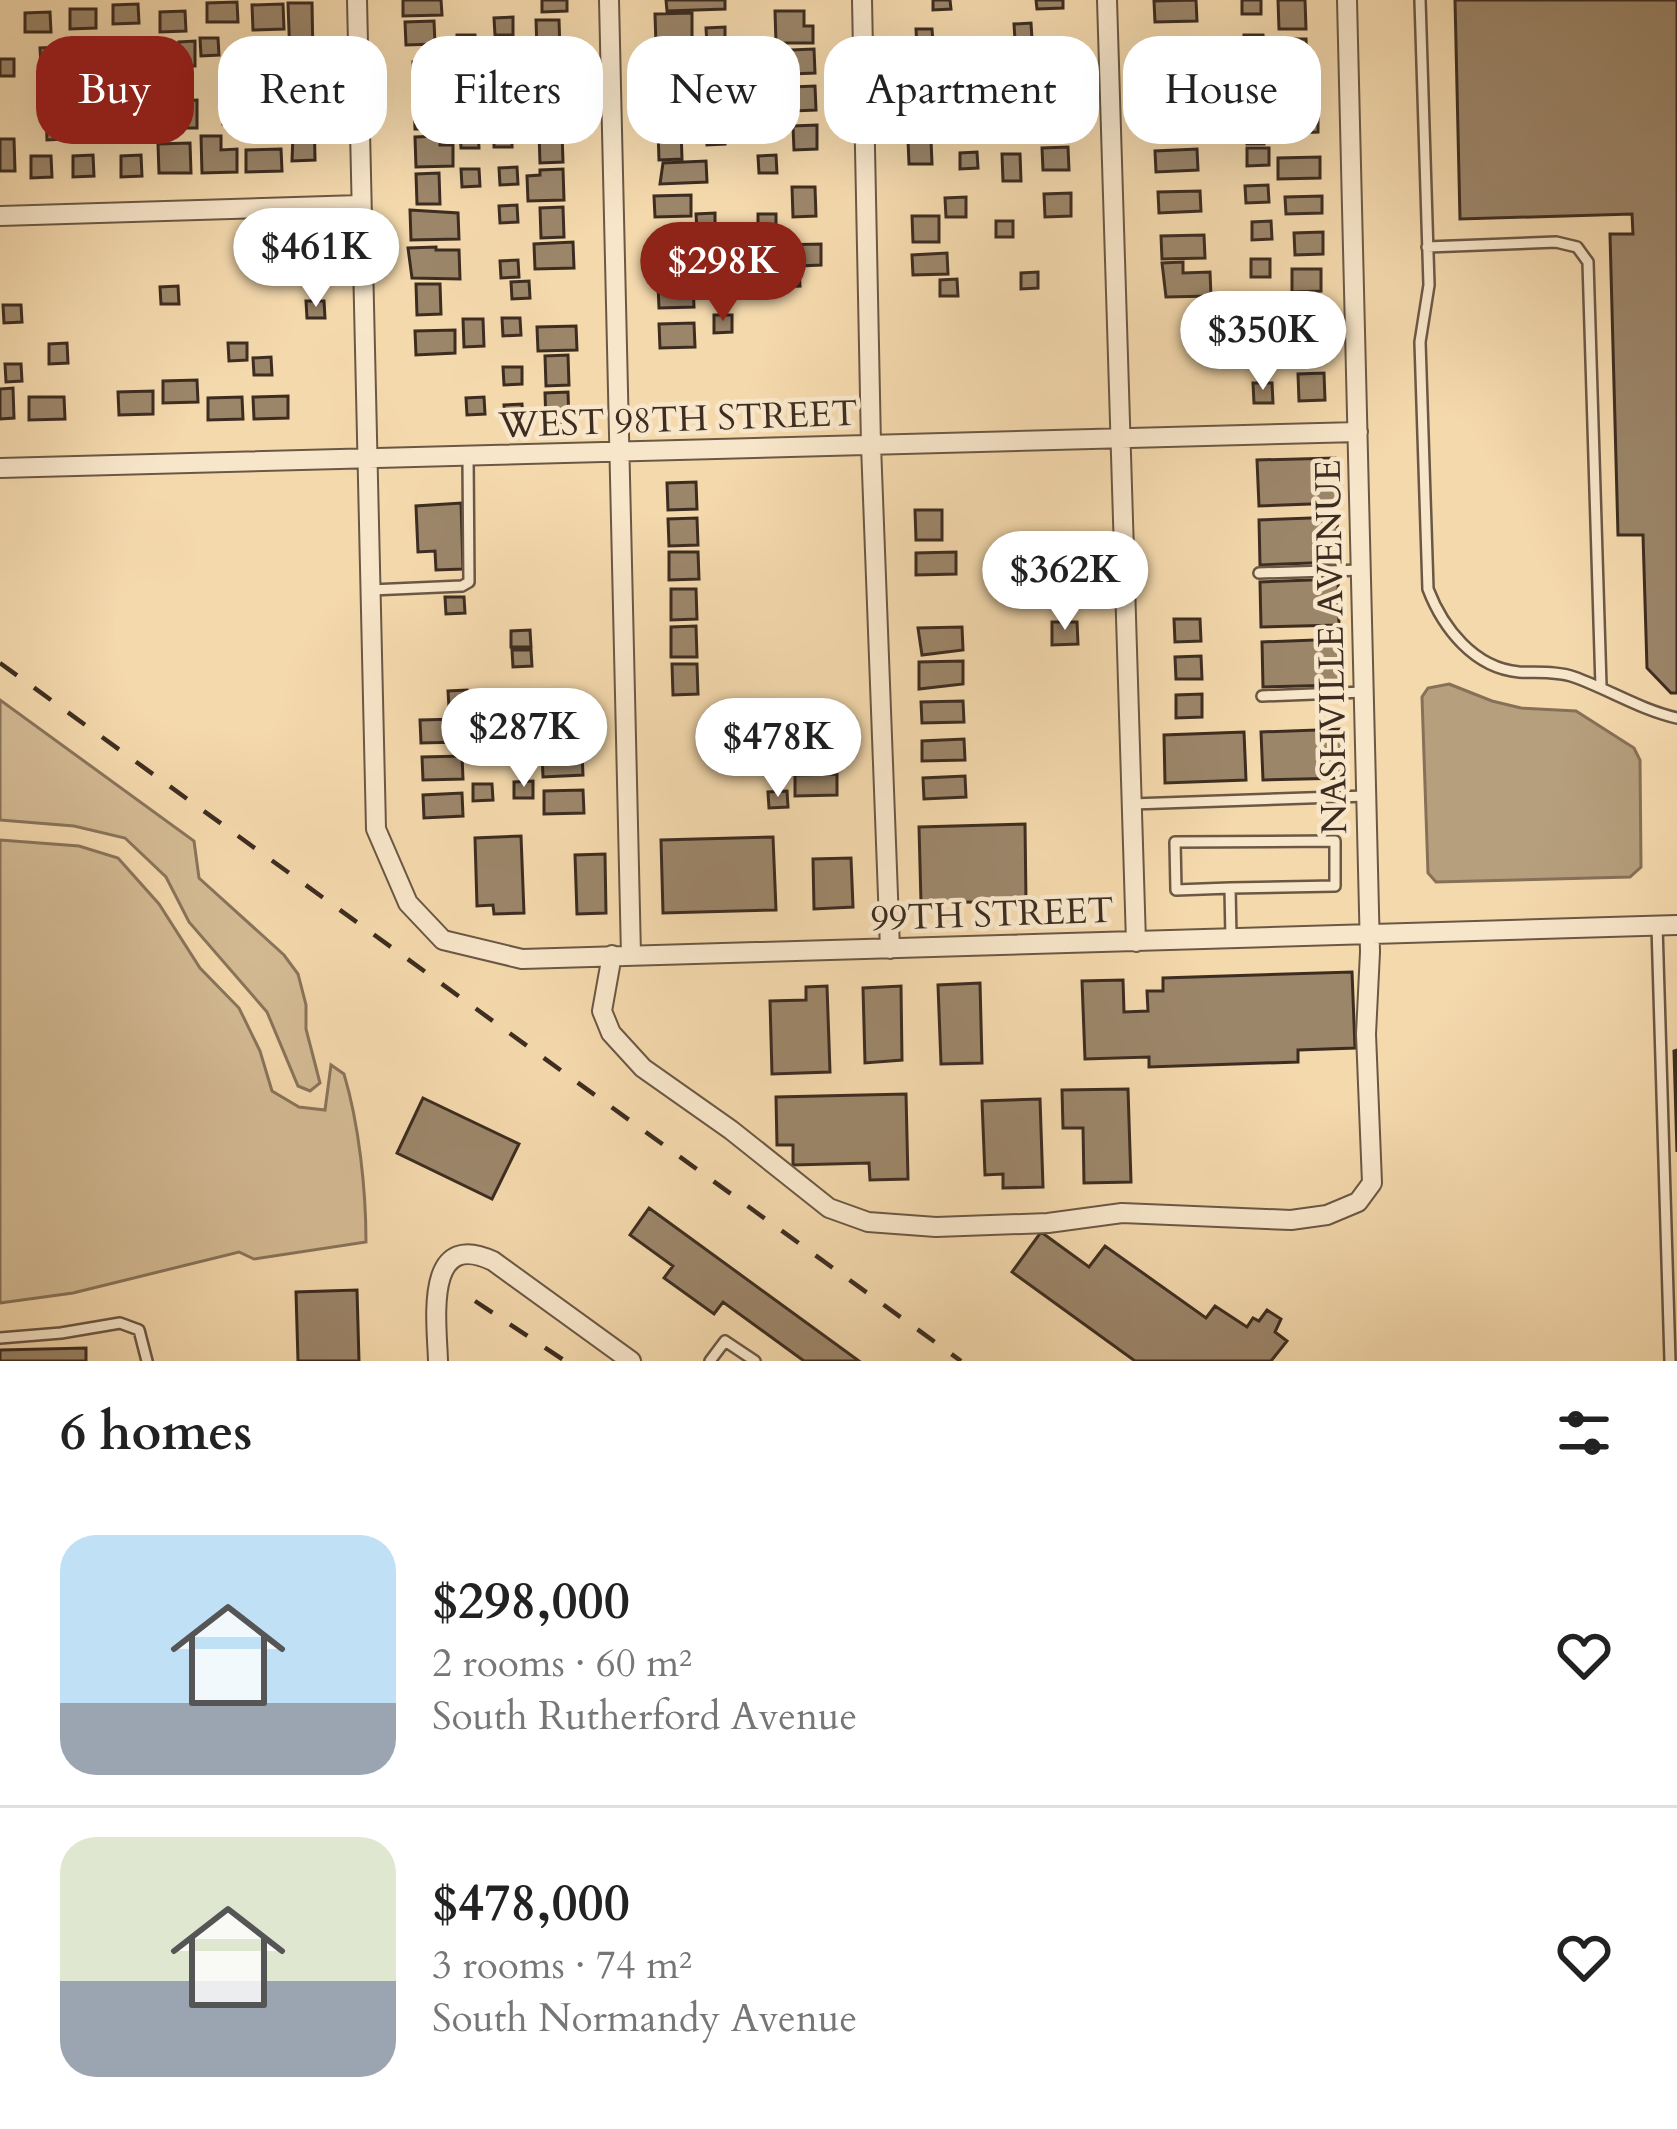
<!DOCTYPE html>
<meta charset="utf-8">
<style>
:root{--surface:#fff;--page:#f6f6f6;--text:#222;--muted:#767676;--line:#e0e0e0;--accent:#8f2418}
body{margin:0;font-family:Cardo,serif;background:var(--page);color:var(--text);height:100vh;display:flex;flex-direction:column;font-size:45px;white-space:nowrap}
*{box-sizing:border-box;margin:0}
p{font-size:39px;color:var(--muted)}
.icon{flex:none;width:66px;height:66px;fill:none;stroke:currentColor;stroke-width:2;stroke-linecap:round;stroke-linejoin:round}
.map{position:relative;height:1361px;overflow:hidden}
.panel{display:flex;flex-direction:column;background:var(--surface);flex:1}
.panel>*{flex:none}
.guide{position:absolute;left:36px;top:36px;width:1605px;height:108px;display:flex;gap:24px}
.price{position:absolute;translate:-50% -102px;padding:0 27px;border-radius:42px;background:#fff;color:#222;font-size:39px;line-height:78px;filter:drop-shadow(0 3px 6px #0008)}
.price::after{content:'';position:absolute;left:50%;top:72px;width:36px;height:27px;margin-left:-18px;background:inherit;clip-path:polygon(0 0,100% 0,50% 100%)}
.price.active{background:var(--accent);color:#fff}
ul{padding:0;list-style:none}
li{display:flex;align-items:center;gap:36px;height:300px;padding:0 60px}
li+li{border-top:3px solid var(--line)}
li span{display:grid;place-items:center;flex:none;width:336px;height:240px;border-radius:36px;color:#555}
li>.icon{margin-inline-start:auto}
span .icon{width:144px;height:144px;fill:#fffc;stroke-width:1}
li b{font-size:51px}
h2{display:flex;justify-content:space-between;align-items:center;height:144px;padding:0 60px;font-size:51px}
.pill{padding:0 42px;border-radius:36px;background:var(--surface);box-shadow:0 12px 48px #0002;font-size:42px;line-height:108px}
.pill.active{background:var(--accent);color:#fff}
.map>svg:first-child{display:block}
.green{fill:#d5bc95;stroke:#89745b;stroke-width:3}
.water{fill:#b69f7d;stroke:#867158;stroke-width:3}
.building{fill:#9c866a;stroke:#3d2d21;stroke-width:3}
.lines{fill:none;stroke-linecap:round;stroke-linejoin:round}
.service-casing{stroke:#6b5844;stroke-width:14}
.minor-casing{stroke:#6b5844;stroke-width:22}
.service{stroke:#f8e6ca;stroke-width:9}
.minor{stroke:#f8e6ca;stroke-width:18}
.rail{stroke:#3d2d21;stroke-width:4.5;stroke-dasharray:21 21;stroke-linecap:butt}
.labels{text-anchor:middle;stroke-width:9;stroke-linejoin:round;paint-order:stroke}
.street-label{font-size:36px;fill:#3d2d21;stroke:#f8e6ca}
</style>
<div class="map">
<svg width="1677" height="1361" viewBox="0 0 1677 1361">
<rect width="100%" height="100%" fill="#f4d9ad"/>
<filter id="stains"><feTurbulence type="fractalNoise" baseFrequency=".00167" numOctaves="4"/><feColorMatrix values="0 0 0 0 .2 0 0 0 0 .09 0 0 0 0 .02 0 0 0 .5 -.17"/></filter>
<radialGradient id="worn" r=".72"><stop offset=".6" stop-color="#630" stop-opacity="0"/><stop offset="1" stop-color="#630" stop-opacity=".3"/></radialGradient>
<path class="green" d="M0,700L194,841L199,878L284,955L298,974L306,1005V1029L320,1083L310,1091L298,1086L267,1012L189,922L166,877L125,838L74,826L0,820Z
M0,840L79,846L118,858L159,904L200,968L239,1008L260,1051L272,1091L299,1107L325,1110L331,1065L344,1074C359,1124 366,1190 366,1242L254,1259L239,1252L73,1293L0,1303Z"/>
<path class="water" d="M1449,684L1492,701L1521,708L1576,711L1634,748L1640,760L1641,867L1630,877L1436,882L1428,873L1422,697L1428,688Z"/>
<path class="building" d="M403,0H441L442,15L403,16Z
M542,0H567V11L542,12Z
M666,0H725V9L667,11Z
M933,0H950L951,9L933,10Z
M1036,0H1063V8L1037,9Z
M1196,0L1197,21L1155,22L1154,1Z
M1242,0H1261V14H1242Z
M1278,0H1305L1306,29H1279Z
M1455,0H1677V693H1671L1647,668L1643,535H1618L1610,234H1633L1632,214L1460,219Z
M237,2L238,22H207V3Z
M288,3H312L313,58L290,59Z
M138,4L139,23L113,24V5Z
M283,4L284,29L253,30L252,5Z
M70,9H96V28L70,29Z
M185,11L186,31L160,32V12Z
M775,11H804V26H813V43H776Z
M50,12L51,32H25V13Z
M692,13V38L679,39V44L656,45L655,14Z
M513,17V35H495L494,18Z
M536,20H559L560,50H537Z
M434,21L435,44L406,45L405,22Z
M1031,23L1032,39L1015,40L1014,24Z
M725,27V45H707L706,28Z
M916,29H932L933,43L925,44V49H933V73L910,74L909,50L917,49Z
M457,35H475L476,52L457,53Z
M1244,35H1263L1264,53H1244Z
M200,38H218L219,55L201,56Z
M1177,38L1178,62H1157V39Z
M1279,39H1306L1307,66L1280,67Z
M195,41V66H180L179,42Z
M1038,43H1064L1065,65L1038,66Z
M148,46L149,70L131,71L130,47Z
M59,47V64L41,65L40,48Z
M243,49H262V66H244Z
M814,49L815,73L792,74L791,50Z
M657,51H680L681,81H658Z
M1206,53H1225V71H1206Z
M65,55H83V72L65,73Z
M515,55L516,73H498L497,56Z
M459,57H477L478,74L460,75Z
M560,57L561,87L538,88L537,58Z
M0,59H14V76H0Z
M436,61L437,91L414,92L413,62Z
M708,66H726L727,83H709Z
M1311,71L1312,101L1286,102L1285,72Z
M1174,76L1176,103H1155L1154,77Z
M815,86L816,110L793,111L792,87Z
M1065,87L1066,110L1040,111L1039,88Z
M657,89H680L681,119H658Z
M1246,89H1265V107H1246Z
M496,93H514L515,110L496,111Z
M478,94L479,111L461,112L460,95Z
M561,95L562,125L539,126L538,96Z
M133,98H151L152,115L134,116Z
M414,99H439L440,129H415Z
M197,100V128H179V101Z
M726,103L727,120L708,121V104Z
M241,106L242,124H223V107Z
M258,106H287L288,125H258Z
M314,108L315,160L292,161L294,109Z
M62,109L64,139L47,140L46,110Z
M1003,111H1022L1023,129L1003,130Z
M1318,111V132L1277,134L1276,113Z
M1194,113L1195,137L1155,139L1154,115Z
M64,118H79L80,136L64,137Z
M817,125V149L794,150L793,126Z
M706,127H724L725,144L707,145Z
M1247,128H1264V144H1247Z
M681,129L682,159L659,160L658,130Z
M494,130H512V147H494Z
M460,131H478L479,148H461Z
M562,132L563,162L540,163L539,133Z
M201,136H221V150L237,149V172L202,173Z
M440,136V145H453V166L416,167L415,137Z
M0,139H14L15,171H0Z
M908,140H931L932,164H909Z
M190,143L191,173H159L158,144Z
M1068,147L1069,170H1043L1042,148Z
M1247,148H1269V165L1247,166Z
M281,149L282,171L246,172V150Z
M1197,149L1198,170L1156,172L1155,151Z
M977,152L978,168L960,169V153Z
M1002,154H1020L1021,181H1003Z
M93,155L94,176L73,177V156Z
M141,155L142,176L121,177V156Z
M776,155L777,173H759L758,156Z
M31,156H51L52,177L31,178Z
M1320,157V178L1278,179V158Z
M706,161L707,182L660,184L663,163Z
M517,167L518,184L500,185L499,168Z
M461,169H479L480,186L462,187Z
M563,169L564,200L528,201L527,176L540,175V170Z
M439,173L440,204H417L416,174Z
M1268,185L1269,202L1246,203L1245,186Z
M792,187H815L816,216L793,217Z
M1200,191L1201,211L1159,213L1158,192Z
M1071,193V216L1045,217L1044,194Z
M691,195V216L655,217L654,196Z
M1322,196V213L1286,214L1285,197Z
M966,197V217H946L945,198Z
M517,205L518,222L500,223L499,206Z
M563,207L564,237L541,238L540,208Z
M410,210L458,213L459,239L411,240Z
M715,213V230L697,231L696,214Z
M758,214H776V231L758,232Z
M912,216H939V242H913Z
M996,221H1013V237H996Z
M1271,221L1272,239L1252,240V222Z
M1323,232V254L1295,255L1294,233Z
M1204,235L1205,258L1162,259L1161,236Z
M698,236L699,258H658L657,237Z
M573,242L574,268L535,269L534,244Z
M821,244V265L799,266L800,286L780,287L779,245Z
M436,247V250H459L460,279L412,278L408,248Z
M947,253L948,274L913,275L912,255Z
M729,258L730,276H712L711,259Z
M1251,259H1270V277H1251Z
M518,260L519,277L501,278L500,261Z
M1183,262V273L1210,272L1211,296L1166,297L1162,263Z
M1292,269H1321V291L1292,292Z
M1038,272V288L1021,289V273Z
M957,279L958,296H940V280Z
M529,281L530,298L512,299L511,282Z
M693,283L694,307L659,308L658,284Z
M416,284H440L441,314L417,315Z
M178,286L179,304H161L160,287Z
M1321,298V310H1310L1311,323H1291L1290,299Z
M306,301H324L325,318H307Z
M3,305H21L22,322L4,323Z
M1252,314H1271V332H1252Z
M714,315H732V332L714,333Z
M502,318H520L521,335L503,336Z
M463,319H483L484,346L464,347Z
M694,323L695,347L660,348L659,324Z
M576,326L577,350L538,351L537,327Z
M455,330V353L416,355L415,331Z
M1323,336L1324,359L1298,360L1297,337Z
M67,343L68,363L49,364V344Z
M228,343H247V360L229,361Z
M1253,352H1272V369L1253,370Z
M568,355L569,385L546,386L545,356Z
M271,357L272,375H254L253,358Z
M5,364H21L22,381L6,382Z
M503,367H522V384L504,385Z
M1324,373L1325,400L1299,401L1298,374Z
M197,380L198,402L163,403V381Z
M1253,383H1272L1273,403H1254Z
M13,388L14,418L0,419V389Z
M153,391V414L119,415L118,392Z
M568,392L569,422L546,423L545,393Z
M288,396V418L254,419L253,397Z
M29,397H64L65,419L29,420Z
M242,397L243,419L208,420V398Z
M484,397L485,414L467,415L466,398Z
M522,404L523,421L505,422L504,405Z
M1335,458L1337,503L1259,506L1257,460Z
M696,482L697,509L668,510L667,483Z
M461,503L463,569L436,570L435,551L418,552L416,506Z
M915,510H942V540H916Z
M1337,517L1338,562L1260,565L1259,520Z
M697,518L698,545L669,546L668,519Z
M669,552H698L699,579L669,580Z
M956,552V574L916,575V553Z
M1338,579L1339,625L1261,627L1260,582Z
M671,589H696L697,619L671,620Z
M445,597H464L465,613L446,614Z
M1174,619H1200L1201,641L1175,642Z
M1052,622H1077L1078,644L1052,645Z
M696,626L697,657H671V627Z
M962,627L963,650L922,655L918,628Z
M530,630L531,647H511V631Z
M1340,639L1341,685L1263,687L1262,642Z
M512,650H531L532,666L513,667Z
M1201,656L1202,679H1176L1175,657Z
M963,661V684L919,689V662Z
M672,664H697L698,694L673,695Z
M467,690L468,707H449L448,691Z
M1202,694V717L1176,718V695Z
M963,701L964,722L922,723L921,702Z
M533,706V722L514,723V707Z
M491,709V726L472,727V710Z
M581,715L582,738L542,739L541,716Z
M460,719L461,742L421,743L420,720Z
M1343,729L1344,778L1263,780L1261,732Z
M1244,732L1246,780L1165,783L1164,735Z
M841,737L842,758L800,759L799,738Z
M964,739L965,760L922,761V741Z
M533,743L534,759L515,760L514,744Z
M492,745L493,762H474L473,746Z
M582,752L583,775L543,777L542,753Z
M462,756L463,779L423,780L422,757Z
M837,774V795L795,796V775Z
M965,776L966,797L924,799L923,778Z
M533,781V798H514V782Z
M473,784H492L493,800L473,801Z
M583,790L584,813L544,814V791Z
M787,791L788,807L769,808L768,792Z
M462,793L463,816L424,818L423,795Z
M1025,824L1026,901L921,903L919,827Z
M521,836L524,913L494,914L493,905L477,906L475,838Z
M773,837L776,910L663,913L661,840Z
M605,854L606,913L577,914L575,855Z
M851,858L853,907L814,909L813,859Z
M1352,972L1355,1048L1298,1050V1062L1149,1067V1057L1085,1059L1082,981L1123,980L1124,1012L1148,1011L1147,991H1163V978Z
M980,983L982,1063L941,1064L938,985Z
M827,986L830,1072L772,1074L770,1001L806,1000V987Z
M901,986L902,1060L865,1063L863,988Z
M1677,1050V1152L1674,1051Z
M1128,1089L1131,1182L1084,1183L1083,1128H1063L1062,1090Z
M906,1094L908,1179L870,1180L869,1163L793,1165V1145H777L776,1097Z
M423,1098L519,1144L492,1199L397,1153Z
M1040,1099L1043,1187L1003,1188V1174L985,1175L982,1101Z
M649,1208L859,1361H804L723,1302L714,1314L664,1278L673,1266L630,1235Z
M1041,1232L1089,1267L1105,1246L1206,1318L1215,1306L1247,1327L1253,1318L1259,1321L1267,1310L1281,1319L1275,1332L1287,1341L1271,1361H1135L1012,1272Z
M357,1290L359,1361H298L296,1292Z
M86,1348V1361H0V1350Z"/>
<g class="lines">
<defs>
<path id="service" d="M1420,0L1429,285L1420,342L1428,589C1443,628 1474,668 1519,672C1537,673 1557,671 1574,677C1608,689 1641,710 1677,718
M1427,247L1556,242L1577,247L1588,262L1601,686
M1259,573L1361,570
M371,590L462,586L469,582L468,457
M1262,696L1364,692
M1132,804L1366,796
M1230,888L1335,886V841L1175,842L1176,890L1230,888L1231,938
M1657,926L1670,1361
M0,1338L61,1333L120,1323L139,1330L147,1361
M710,1361L725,1341L755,1361"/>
<path id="minor" d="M357,0L376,829L408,903L443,940L522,959L1677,925
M609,0L631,955
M862,0L871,445L890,949
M1107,0L1136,942
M0,216L360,205
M0,468L1358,432
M612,955L602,1011L611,1033L643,1068L731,1130L829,1208L868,1222L936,1227L1048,1223L1122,1213L1291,1220L1327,1215L1358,1202L1372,1183L1366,1034L1370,952L1347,0
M438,1361C437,1323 423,1228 493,1261L631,1361"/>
</defs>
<use href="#service" class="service-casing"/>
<use href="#minor" class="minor-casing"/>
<use href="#service" class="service"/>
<use href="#minor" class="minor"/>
<path class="rail" d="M0,663L961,1361
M475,1301L565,1361"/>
</g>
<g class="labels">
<g class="street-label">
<text transform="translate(678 418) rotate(-2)" y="13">WEST 98TH STREET</text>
<text transform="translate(1330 647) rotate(-91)" y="13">NASHVILLE AVENUE</text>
<text transform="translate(992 913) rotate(-2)" y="13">99TH STREET</text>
</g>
</g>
<rect width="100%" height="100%" filter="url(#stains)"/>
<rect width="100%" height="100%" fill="url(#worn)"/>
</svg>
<b class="price" style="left:316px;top:310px">$461K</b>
<b class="price active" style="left:723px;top:324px">$298K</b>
<b class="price" style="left:1263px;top:393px">$350K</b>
<b class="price" style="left:1065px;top:633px">$362K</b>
<b class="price" style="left:524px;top:790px">$287K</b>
<b class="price" style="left:778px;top:800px">$478K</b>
<div class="guide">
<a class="pill active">Buy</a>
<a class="pill">Rent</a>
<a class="pill">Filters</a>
<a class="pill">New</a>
<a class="pill">Apartment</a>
<a class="pill">House</a>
</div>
</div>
<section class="panel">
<h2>6 homes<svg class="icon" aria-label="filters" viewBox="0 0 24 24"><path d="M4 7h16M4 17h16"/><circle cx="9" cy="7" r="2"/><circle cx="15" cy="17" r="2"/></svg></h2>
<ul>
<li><span style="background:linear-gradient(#bfe0f5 70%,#9aa5b1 0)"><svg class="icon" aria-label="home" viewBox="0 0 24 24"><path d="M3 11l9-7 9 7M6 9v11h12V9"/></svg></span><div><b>$298,000</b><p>2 rooms · 60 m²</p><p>South Rutherford Avenue</p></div><svg class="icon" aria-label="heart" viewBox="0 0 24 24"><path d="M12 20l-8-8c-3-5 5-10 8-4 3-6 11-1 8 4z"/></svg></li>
<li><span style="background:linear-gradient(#dfe7d0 60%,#9aa5b1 0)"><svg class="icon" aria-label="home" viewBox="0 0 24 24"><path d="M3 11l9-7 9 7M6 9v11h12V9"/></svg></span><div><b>$478,000</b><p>3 rooms · 74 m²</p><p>South Normandy Avenue</p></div><svg class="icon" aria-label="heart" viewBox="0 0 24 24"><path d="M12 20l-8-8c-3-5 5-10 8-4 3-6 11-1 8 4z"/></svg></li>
</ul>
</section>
